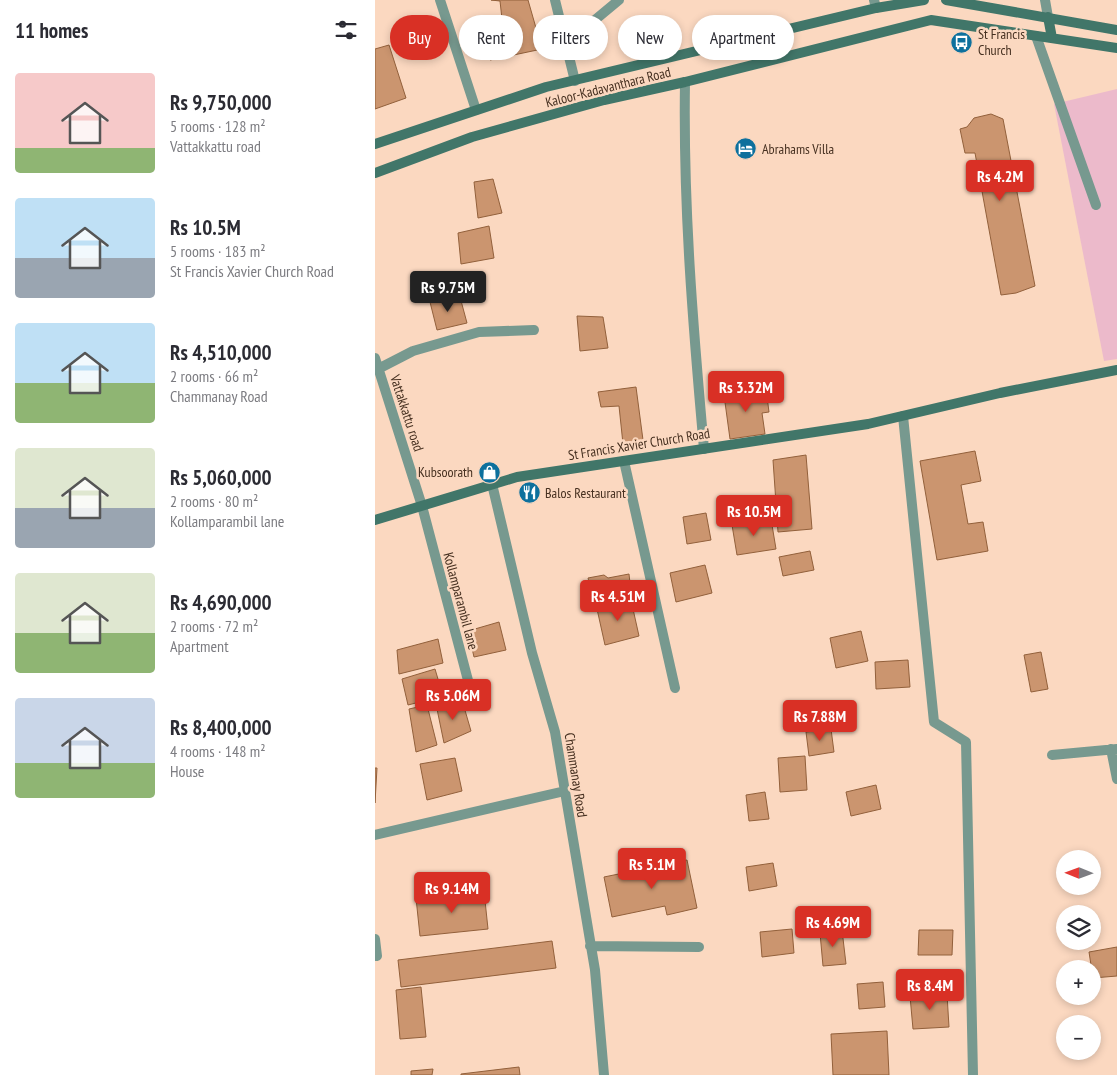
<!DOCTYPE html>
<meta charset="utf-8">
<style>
:root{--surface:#fff;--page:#f7f7f7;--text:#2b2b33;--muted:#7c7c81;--accent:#d93025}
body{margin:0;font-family:"PT Sans Narrow",sans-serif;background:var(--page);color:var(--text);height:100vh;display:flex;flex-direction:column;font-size:19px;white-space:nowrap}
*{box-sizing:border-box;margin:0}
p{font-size:16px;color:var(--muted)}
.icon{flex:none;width:28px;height:28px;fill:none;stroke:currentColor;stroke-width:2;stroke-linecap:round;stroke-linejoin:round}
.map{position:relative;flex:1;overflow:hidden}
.side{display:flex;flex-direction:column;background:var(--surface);width:375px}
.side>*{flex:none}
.hud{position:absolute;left:15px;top:15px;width:475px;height:45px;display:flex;gap:10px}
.needle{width:32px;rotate:271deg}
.tools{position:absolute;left:681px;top:850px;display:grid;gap:10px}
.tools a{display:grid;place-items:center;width:45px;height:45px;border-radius:50%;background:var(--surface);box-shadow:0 2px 8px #0003;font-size:25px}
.price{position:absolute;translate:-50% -42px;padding:0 11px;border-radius:5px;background:var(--accent);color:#fff;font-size:16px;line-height:32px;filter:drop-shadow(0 1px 2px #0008)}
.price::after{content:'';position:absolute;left:50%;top:30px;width:15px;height:11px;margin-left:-8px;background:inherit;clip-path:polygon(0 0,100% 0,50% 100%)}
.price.active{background:#222;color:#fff}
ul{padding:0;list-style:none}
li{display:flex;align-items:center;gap:15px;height:125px;padding:0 15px}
li span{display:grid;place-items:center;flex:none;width:140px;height:100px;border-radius:5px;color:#555}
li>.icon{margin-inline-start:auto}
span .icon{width:60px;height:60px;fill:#fffc;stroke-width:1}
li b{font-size:21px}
h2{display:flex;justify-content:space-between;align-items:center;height:60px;padding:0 15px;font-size:21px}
.chip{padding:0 18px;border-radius:22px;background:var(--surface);box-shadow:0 2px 8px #0003;font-size:18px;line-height:45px}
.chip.active{background:var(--accent);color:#fff}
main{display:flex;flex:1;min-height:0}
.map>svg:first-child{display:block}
.green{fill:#ecbacb}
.building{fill:#cb956f;stroke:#92603b}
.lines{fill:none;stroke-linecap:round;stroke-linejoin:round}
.lane{stroke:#77998f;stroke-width:10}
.street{stroke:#77998f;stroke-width:10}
.secondary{stroke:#417669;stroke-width:10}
.labels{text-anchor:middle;stroke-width:5;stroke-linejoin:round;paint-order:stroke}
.poi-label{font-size:14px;fill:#463020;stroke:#fbd8c0;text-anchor:start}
.street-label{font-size:14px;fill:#463020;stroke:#fbd8c0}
</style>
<main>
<section class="side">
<h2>11 homes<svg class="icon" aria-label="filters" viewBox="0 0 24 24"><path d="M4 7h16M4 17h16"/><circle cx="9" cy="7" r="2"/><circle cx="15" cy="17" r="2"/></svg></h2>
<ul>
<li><span style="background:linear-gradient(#f6c9c9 75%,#8fb573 0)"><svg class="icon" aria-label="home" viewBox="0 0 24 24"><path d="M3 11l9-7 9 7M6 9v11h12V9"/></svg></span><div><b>Rs 9,750,000</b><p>5 rooms · 128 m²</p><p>Vattakkattu road</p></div></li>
<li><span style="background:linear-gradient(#bfe0f5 60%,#9aa5b1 0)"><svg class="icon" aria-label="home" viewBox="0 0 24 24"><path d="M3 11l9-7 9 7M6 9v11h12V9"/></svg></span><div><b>Rs 10.5M</b><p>5 rooms · 183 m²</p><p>St Francis Xavier Church Road</p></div></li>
<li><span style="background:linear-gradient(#bfe0f5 60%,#8fb573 0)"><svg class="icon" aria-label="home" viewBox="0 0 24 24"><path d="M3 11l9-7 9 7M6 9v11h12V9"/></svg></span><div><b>Rs 4,510,000</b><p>2 rooms · 66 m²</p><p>Chammanay Road</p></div></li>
<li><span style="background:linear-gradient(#dfe7d0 60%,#9aa5b1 0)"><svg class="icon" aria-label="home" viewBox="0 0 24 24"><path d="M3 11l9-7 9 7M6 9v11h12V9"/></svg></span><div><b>Rs 5,060,000</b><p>2 rooms · 80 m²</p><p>Kollamparambil lane</p></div></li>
<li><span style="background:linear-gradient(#dfe7d0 60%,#8fb573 0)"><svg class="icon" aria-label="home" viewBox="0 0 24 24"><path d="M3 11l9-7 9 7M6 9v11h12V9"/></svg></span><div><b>Rs 4,690,000</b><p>2 rooms · 72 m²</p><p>Apartment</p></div></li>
<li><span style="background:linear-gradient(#c9d6e8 65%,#8fb573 0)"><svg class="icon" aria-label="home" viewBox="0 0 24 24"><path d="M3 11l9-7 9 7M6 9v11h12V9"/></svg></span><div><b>Rs 8,400,000</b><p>4 rooms · 148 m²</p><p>House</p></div></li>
</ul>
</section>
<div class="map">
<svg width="742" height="1075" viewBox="0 0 742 1075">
<rect width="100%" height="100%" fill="#fbd8c0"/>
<path class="green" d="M742,89V359L729,361L679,104Z"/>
<path class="building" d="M153,0L167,49L115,60L111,46L129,37L125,1L116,0Z
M14,45L31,98L0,109V49Z
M616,114L628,119L660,286L641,293L626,295L600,153H590L585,129L592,127L599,118Z
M118,179L127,213L103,218L99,182Z
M114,226L119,258L86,264L83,233Z
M85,297L92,323L62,330L55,302Z
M202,316L228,317L233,348L205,351Z
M261,387L268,440L248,444L244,406L226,407L223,392Z
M391,389L394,412L387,413L390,434L355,439L349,395Z
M600,451L606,481L586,485L593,524L608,522L613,551L562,560L545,461Z
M431,455L437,529L403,532L398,460Z
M331,513L336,540L312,544L308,517Z
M396,519L401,549L362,555L357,525Z
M435,551L439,570L408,576L404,557Z
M330,565L337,593L301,602L295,573Z
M254,574L256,592L219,602L213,578L229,575L233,578Z
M256,600L264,636L230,645L222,609Z
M124,622L131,650L99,657L93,631Z
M486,631L493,661L461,668L455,638Z
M63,639L68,663L24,674L22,650Z
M666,652L673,689L656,692L649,655Z
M533,660L535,687L501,689L500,662Z
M60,669L68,696L33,705L27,679Z
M87,700L96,731L69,743L62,709Z
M52,705L62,745L41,752L34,709Z
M456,729L459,752L434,756L431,732Z
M430,756L432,790L405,792L403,758Z
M80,758L87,791L52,800L45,764Z
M0,768H2L0,803Z
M501,785L506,809L476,816L471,792Z
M390,792L394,819L374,821L371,795Z
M312,860L322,908L292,915L290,906L237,917L229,877Z
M398,863L402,886L374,891L371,867Z
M109,891L113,929L45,936L41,898Z
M417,929L419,953L387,957L385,932Z
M467,930L471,964L448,966L445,933Z
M544,930H578L577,955H543Z
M177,941L181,968L26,987L23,960Z
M742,947V976L718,978L714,952Z
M508,982L510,1007L484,1009L482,984Z
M46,987L51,1037L25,1039L21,990Z
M572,994L574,1027L538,1029L535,996Z
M512,1031L514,1075H458L456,1034Z
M144,1067L145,1075H86V1074Z
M58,1069L57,1075H36V1071Z"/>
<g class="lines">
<path class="lane" d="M661,36L721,205"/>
<path class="street" d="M65,0L101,110
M180,0L200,81
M499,0L501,8
M670,0L673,17
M191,44L244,0
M310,82C308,205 318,326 329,449
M0,358L47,506L99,703
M3,369L38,351L104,332L159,330
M528,416L559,722L591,742L598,1075
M249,461L300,688
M117,484L157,653L180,732L220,970L229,1075
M736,749L742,779
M677,755L742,749
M0,835L190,791
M0,939L2,956H0
M215,946L324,947"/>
<path class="secondary" d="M571,0L742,30
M673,17L677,38
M0,144L171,87L501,8L549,0
M0,173L97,137L229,100L310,82L556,20L742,48
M0,520L142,477L493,424L625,393L742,370"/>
</g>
<defs>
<symbol id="bus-disc" viewBox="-11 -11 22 22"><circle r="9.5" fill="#0d709d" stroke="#fbd8c0"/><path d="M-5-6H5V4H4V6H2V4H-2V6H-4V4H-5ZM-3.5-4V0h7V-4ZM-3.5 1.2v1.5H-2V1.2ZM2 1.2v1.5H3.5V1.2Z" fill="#fff"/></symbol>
<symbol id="hotel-disc" viewBox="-11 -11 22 22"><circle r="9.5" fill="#0d709d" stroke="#fbd8c0"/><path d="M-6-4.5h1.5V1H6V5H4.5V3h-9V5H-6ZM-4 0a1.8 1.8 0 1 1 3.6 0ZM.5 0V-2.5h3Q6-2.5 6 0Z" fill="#fff"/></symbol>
<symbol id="shop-disc" viewBox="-11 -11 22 22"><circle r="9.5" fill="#0d709d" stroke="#fbd8c0"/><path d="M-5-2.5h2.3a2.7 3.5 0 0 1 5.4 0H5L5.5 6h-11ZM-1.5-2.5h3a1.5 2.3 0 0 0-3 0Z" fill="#fff"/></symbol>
<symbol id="restaurant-disc" viewBox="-11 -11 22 22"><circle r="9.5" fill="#0d709d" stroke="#fbd8c0"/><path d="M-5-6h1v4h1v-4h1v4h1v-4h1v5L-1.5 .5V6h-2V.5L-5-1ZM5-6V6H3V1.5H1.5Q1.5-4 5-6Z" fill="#fff"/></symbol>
</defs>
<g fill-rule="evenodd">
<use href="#bus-disc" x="574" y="30" width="25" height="25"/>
<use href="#hotel-disc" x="358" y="136" width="25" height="25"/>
<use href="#shop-disc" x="102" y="460" width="25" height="25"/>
<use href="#restaurant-disc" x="142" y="480" width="25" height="25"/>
</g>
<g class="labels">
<g class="poi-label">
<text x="603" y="39">St Francis<tspan x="603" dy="16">Church</tspan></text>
<text x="387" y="154">Abrahams Villa</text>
<text x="98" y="477" text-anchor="end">Kubsoorath</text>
<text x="170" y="498">Balos Restaurant</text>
</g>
<g class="street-label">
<text transform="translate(233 87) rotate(-14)" y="5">Kaloor-Kadavanthara Road</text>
<text transform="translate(32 413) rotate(72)" y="5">Vattakkattu road</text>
<text transform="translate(264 444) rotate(-9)" y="5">St Francis Xavier Church Road</text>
<text transform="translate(86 601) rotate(75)" y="5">Kollamparambil lane</text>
<text transform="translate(201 775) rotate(81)" y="5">Chammanay Road</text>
</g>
</g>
</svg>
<div class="tools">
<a><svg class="needle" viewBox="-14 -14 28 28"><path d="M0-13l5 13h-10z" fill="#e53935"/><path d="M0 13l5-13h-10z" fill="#7c7c81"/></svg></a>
<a><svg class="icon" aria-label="layers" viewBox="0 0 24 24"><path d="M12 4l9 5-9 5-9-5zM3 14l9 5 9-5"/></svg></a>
<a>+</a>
<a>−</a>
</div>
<b class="price" style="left:625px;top:202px">Rs 4.2M</b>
<b class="price active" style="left:73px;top:313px">Rs 9.75M</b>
<b class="price" style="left:371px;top:413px">Rs 3.32M</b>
<b class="price" style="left:379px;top:537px">Rs 10.5M</b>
<b class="price" style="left:243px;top:622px">Rs 4.51M</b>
<b class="price" style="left:78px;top:721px">Rs 5.06M</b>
<b class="price" style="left:445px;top:742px">Rs 7.88M</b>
<b class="price" style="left:277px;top:890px">Rs 5.1M</b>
<b class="price" style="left:77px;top:914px">Rs 9.14M</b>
<b class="price" style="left:458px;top:948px">Rs 4.69M</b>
<b class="price" style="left:555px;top:1011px">Rs 8.4M</b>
<div class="hud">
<a class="chip active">Buy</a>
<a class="chip">Rent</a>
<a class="chip">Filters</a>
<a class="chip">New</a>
<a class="chip">Apartment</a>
</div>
</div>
</main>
